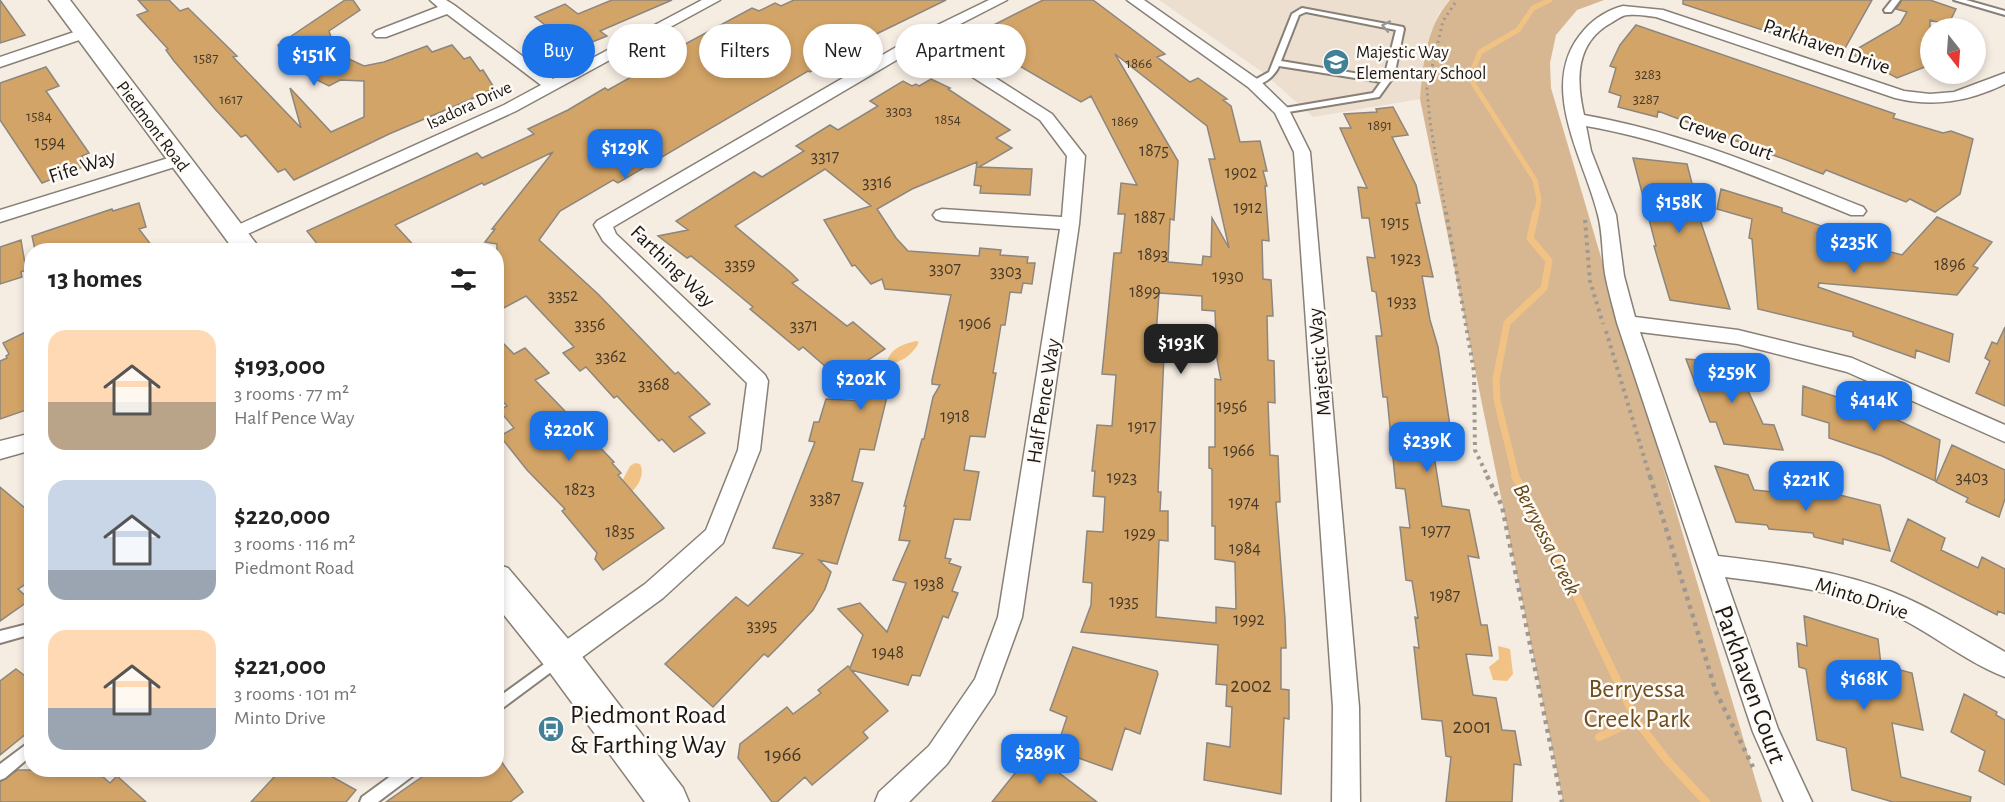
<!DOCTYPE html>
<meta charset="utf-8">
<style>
:root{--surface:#fff;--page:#f6f6f6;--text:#222;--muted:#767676;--accent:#1a73e8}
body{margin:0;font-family:"Alegreya Sans",sans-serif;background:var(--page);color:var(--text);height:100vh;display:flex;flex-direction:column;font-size:22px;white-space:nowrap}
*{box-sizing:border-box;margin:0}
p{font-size:20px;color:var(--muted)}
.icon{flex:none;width:33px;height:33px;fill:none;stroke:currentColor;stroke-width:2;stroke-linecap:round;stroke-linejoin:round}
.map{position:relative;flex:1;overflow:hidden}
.details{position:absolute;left:24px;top:243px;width:480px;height:534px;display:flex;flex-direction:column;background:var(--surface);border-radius:24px;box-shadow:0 3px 9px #0003}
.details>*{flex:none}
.hud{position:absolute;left:522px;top:24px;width:570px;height:54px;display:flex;gap:12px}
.needle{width:39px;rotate:163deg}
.tools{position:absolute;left:1920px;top:18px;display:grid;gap:12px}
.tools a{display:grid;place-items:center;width:66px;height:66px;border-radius:50%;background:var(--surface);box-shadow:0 3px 9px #0003;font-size:30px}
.price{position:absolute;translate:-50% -51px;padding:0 14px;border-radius:12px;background:var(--accent);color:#fff;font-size:20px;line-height:39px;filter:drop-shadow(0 2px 3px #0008)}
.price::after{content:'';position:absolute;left:50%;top:36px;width:18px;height:14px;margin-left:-9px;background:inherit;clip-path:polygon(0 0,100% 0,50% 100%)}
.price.on{background:#222;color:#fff}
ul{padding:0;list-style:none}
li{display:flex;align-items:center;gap:18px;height:150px;padding:0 24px}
li span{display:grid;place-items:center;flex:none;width:168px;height:120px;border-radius:18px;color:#555}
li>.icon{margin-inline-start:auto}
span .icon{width:72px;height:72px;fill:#fffc;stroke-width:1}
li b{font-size:26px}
h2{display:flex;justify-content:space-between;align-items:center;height:72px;padding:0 24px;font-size:26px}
.chip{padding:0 21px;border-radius:27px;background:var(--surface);box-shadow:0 3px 9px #0003;font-size:21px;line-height:54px}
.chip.on{background:var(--accent);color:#fff}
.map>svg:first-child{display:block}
.built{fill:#ecdfcf}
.green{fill:#d6b791}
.water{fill:#f2c284}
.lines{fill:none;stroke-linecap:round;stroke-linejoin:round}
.stream-far2{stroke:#f2c284;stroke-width:5}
.stream-far1{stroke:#f2c284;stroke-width:7}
.stream{stroke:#f2c284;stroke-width:8}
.building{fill:#d3a467;stroke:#8d867d;stroke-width:1.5;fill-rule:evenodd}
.service-casing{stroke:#888077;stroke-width:4}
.minor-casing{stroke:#888077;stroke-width:3}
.secondary-casing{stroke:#888077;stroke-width:3}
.path-far2{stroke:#9f9891;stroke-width:3;stroke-dasharray:2 4;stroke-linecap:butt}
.path-far1{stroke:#9f9891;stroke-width:4;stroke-dasharray:3 4.5;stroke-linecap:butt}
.path{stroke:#9f9891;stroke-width:4.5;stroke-dasharray:4 5;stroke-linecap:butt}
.service{fill:#fff;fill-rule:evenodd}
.minor{fill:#fff;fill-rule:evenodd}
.secondary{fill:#fff;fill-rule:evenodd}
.oneway{stroke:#989795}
.labels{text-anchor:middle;stroke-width:5;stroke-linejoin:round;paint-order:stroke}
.far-number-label{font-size:15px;fill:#483a29}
.far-poi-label{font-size:18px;fill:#1a1714;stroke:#fefbf7;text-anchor:start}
.far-street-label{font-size:18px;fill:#1a1714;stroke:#fefbf7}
.number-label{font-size:18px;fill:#483a29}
.street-label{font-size:21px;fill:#1a1714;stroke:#fefbf7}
.near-number-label{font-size:21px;fill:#483a29}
.water-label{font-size:22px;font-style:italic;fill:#664617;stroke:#fefbf7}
.near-street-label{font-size:26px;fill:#1a1714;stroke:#fefbf7}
.near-park-label{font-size:26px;fill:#6e4d1f;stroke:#fefbf7}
.near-poi-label{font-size:26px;fill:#1a1714;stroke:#fefbf7;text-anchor:start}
</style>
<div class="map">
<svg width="2005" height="802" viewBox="0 0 2005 802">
<rect width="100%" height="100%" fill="#f5ece2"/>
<path class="built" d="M1159,0H1450L1439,13L1430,37L1423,71L1420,99L1313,117L1265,74Z"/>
<path class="green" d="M1450,0H1604L1577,10L1556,35L1550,63L1551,88L1762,802H1563L1420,99C1423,65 1426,27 1450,0Z"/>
<path class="water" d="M916,341L919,342C914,353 899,366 887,362C890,349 903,344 916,341Z
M635,463L640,464C645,473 639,486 631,492L620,485L630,466Z
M1498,646L1510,649L1513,674L1507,681L1493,680L1489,667L1499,659Z"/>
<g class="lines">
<path class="stream-far2" d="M1536,214L1539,200L1535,180L1473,83L1471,75L1480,52L1518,30L1533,8L1550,0"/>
<path class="stream-far1" d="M1516,477L1497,400L1496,380L1507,323L1544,288L1549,261L1530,238L1536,212"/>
<path class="stream" d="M1515,476L1543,525L1636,720L1666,759L1706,802
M1599,737L1636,720"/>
</g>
<path class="building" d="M0,0L25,35L0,43Z
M138,0H169L180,11L188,8L237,56L233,57L301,128L290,88L331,132L364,117V81L340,80L329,86L283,63L278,45L345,0H353L360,10L329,31L336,53L364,66L384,62L427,46L432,52L452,45L464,59L470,57L480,71L483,70L495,89L475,95L476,97L389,134L294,180L285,169L278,172L246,135L241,137L215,109L174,61L166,50L168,49L137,15L148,11Z
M612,0H672L600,31L607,36L585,45L574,37L558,44L536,29L545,25L535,17L565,4L578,14Z
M794,0H946L864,40L810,72L808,71L618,183L613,180L560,211L539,240L598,294L675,374L678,372L710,404L689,417L705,433L674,452L662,439L659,441L617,396L614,398L586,367L580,371L563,353L574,347L526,296L496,312L497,244L485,242L495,229H492L553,152L484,185L482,183L395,225L418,250H322L307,231L477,153L482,158L534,134L528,129L568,110L605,88L608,90L649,67L646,65L752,8L759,11L775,3L781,6Z
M1043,0H1093L1165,54L1157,57L1190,82L1198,78L1227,99L1223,100L1231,106L1240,142L1260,141L1267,171H1263L1267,186H1265L1269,241L1262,240L1263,279L1271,280L1273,316H1267L1268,360L1274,361L1275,403L1268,402L1270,455L1278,456L1280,502H1276L1285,619L1286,648H1281V689L1289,690V719L1284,718L1281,794L1204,780L1207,743L1230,747L1232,707L1226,706L1227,685L1216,684L1218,645L1081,632L1091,605L1092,583L1083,582L1087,531L1103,532L1105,497L1093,496L1095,471H1092L1097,425L1112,426L1116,375L1102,374L1114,253H1121L1125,214H1118L1121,183L1137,185L1091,96L1081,102L970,37ZM1115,54L1207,126L1215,159H1209L1229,248L1212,218L1211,257L1203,256L1202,265L1168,262L1170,219L1174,220L1178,161ZM1159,293L1202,296V310L1215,311L1217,359L1221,380L1215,379V447H1209V468L1212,469V526H1215V559L1235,562L1236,609L1216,607V623L1156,617L1159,540L1168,541V511H1160L1161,492H1158L1164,355H1168L1169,337L1156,335Z
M1683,0H1872L1844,50L1830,43L1828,46L1805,38L1802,43L1683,4Z
M1902,0H1930L1956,9L1948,25L1930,20V65L1897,78L1850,53L1900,24L1907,12L1896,9Z
M1636,25L1895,114L1893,118L1943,133L1951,131L1973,139L1960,194L1935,212L1910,199L1906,202L1826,170L1823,174L1658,111L1657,117L1618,107L1621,96L1609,92L1616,68L1610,66L1620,45Z
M46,67L59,86L46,91L89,153L82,156L88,165L42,183L0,120V83Z
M931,79L950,88L948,89L1010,130L996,138L1012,148L979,167L1032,169L1030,195L980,193L981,186L974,185L977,162L912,189L877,209L896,238L908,251L979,256L980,248L1001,250L1000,255L1028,257L1027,263H1035L1032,284L1023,283L1021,293L1010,292L1005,325H1001L993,373H996L985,437L970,436L964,470L979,472L970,520L954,519L945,558L951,559L949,563L961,567L952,591L958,593L948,618L943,616L920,676L912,675L908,685L851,670L888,711L863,732L868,738L812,785L805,777L777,802H772L738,758L740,744L787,707L793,714L821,693L818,690L848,666L850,668L863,635L838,609L860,603L887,632L906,583L893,580L910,541L899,540L906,506H904L922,439H924L933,397L940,385L932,384V380L951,295L885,289L882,279L871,284L855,265L852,266L824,220L871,206L825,169L735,226L790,272L798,280L792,283L847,326L853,322L885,349L856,368H894L874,450L860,449L852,481L863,483L837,564L819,560L831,572L825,589L813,610L782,643L768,657L764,654L713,707L665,664L736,597L748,606L803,554L773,548L815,442L809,441L814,422H819L826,399L865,401L803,347L799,350L750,309L753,307L717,277L691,256L687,258L658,236L688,230L676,221L754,172L762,177L804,151L796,146L830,125L838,130L878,106L870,101L903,81L912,86L916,84L919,86Z
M1393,107L1408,135L1392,137L1416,185L1420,203H1416L1433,277L1422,276L1430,320L1438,347L1450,426L1429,424L1442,506L1469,510L1479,558L1468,556L1481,625H1487L1492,656L1466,654L1473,695L1496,698L1502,730L1515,731L1521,765L1514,764L1512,802H1446L1451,757L1446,756L1442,721L1422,719L1414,647L1419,648L1415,617L1418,618L1412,581L1406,580L1400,527L1410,528L1405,489L1396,488L1387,397H1383L1376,336H1382L1376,292L1372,291L1367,257L1375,258L1369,218H1362L1358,187L1367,188L1340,128H1351L1344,114L1377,112L1376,109Z
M1633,158L1687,164L1697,203L1694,202L1730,309L1670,300L1654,246H1656Z
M1721,189L1782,208V212L1838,232V238L1902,255L1937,217L1992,242L1973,266L1978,268L1957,295L1819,283L1818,287L1953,334L1949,362L1916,350L1915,358L1853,336V332L1758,309L1752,239L1749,238L1752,219L1717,209Z
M139,203L146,227L139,229L155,250H35L32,236L112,209L113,211Z
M21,240L26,270L21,272L22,277L0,284V247Z
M2005,327V406L1976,393L1990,361L1985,358L1992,342L1997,344Z
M32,329V408L0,419V361L7,358L6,356L9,354L3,343Z
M496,336L514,354L525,348L549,373L535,380L614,462L612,463L621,473L618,475L664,528L603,570L595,559L597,553L562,511L565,509L527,470L500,436L514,428L499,410L507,406L496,394Z
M1686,359L1745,364L1754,386H1746L1763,424L1774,425L1783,450L1724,444L1716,422H1710Z
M1803,386L1874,409L1940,440L1935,481L1882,456L1829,438V423L1802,415Z
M1952,445L2005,470V499L1999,517L1966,502L1968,498L1936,482Z
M1715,466L1748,475L1754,490L1807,495L1806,490L1829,495L1828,492L1880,505L1890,551L1843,539V544L1814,537L1813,533L1769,529L1767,525L1736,522Z
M0,487L32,514V580L18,589L30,600L0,621Z
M1908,519L1945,538L1941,550L1978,568L1982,557L2005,569V614L1998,611L1997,615L1891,561Z
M1804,616L1878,639L1881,665L1912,673L1923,730L1892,723L1901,777L1971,797L1970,802H1893L1852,790L1846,748L1817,740L1806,669L1799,667L1797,643L1807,646Z
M1073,647L1157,671L1158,674L1140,734L1125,728L1112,770L1056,750L1067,717L1050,710Z
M16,669L32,681V729L0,755V681Z
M1964,694L1997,712L1996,715L2005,720V785L1979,771L1985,751L1951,732Z
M1032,752L1097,802H992Z
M501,761L523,792L510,802H386L432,770H496V765Z
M18,770H95L110,783L117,776L146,802H0V782Z
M284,770H320L356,790L346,802H251L277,774L279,775Z"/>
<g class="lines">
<defs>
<path id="service" d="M1892,0H1900L1891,12H1885L1884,10Z
M1954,0H1966L2005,11V15Z
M1302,8L1403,27L1404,29L1394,76L1379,97L1282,113H1279V109L1373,93L1381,82L1279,66C1275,76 1263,86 1251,86V82L1269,72L1292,14ZM1306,12L1396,30L1384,78L1281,61L1299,15Z
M32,623V634L0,643V631Z
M558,654L562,656L564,660L562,664L496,713V699Z
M32,740V755L5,778L0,780V764Z
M399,770H416L414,775L378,802H360L362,797Z"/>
<path id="minor" d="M430,0H446L454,5L553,79L702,0H720L516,111L241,237H229L226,233L229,229L504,105L541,85L447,14L386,37H376L373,34L376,31L438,7Z
M989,0H1007L933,38L1052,114L1085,156L1079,224L1022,617L994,694L947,764L909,802H875L879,792L929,746L975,679L998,617L1060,229L942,221L936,219L933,215L936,211L942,209L1062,217L1067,156L1040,120L922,45L613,227L616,234L765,375L768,381L760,450L723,543L663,598L570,666L561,670L552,666L548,658L552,650L645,584L706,530L738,450L747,383L603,241L594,225L597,221L917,35Z
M1127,0H1144L1260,81L1288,108L1310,152L1359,707L1360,802H1332L1333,707L1294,152L1275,113L1248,87Z
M1623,6L1663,10L1904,91L1930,94L1954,92L2005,73V84C1969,101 1935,108 1895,98L1656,17C1647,16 1637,14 1628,15C1622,15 1616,20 1611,23C1575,43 1576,80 1584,115C1682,132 1772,171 1863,207L1866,211L1863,215H1851C1764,180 1679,142 1586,126L1591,151L1616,215L1624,276L1635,317L1738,330L1852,358L2005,425V442L1847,372L1738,344L1640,332L1718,556C1776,563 1837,570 1892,592C1932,608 1968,631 2005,652V677C1966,662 1933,634 1896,616C1843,592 1783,584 1725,577L1778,729L1812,802H1784L1753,732L1617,323C1613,307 1608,290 1605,274C1602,255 1603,234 1598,215C1584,157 1535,83 1585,29C1594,19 1609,9 1623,6Z
M83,29L91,34L88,37L0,67V57Z
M178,155L184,156L187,160L184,164L0,222V210Z
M32,433V450L0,459V441Z"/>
<path id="secondary" d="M49,0H70L261,250H234Z
M496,564L508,568L574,646L683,788L689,802H645L548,670L496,605Z"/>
</defs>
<use href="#service" class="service-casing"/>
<use href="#minor" class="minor-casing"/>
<use href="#secondary" class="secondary-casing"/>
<path class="path-far2" d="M1446,214L1430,122L1427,89L1443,21L1457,0"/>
<path class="path-far1" d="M1446,212L1474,371L1475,450L1488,477
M1585,220L1590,281L1603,324
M1606,331L1650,477"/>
<path class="path" d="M1487,476L1502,506L1562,802
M1650,476L1716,692L1753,767"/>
<use href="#service" class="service"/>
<use href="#minor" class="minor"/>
<use href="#secondary" class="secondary"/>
</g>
<defs><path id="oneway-chevron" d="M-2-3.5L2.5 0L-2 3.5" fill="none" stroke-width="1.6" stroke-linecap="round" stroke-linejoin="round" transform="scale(1.5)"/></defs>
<use class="oneway" href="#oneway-chevron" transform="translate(1386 26) rotate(-169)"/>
<defs>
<symbol id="school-disc" viewBox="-11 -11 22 22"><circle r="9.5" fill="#428095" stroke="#fefbf7"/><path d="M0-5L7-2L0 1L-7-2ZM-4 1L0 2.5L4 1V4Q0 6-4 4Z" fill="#fff"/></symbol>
<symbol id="bus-disc" viewBox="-11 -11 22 22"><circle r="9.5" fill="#428095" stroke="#fefbf7"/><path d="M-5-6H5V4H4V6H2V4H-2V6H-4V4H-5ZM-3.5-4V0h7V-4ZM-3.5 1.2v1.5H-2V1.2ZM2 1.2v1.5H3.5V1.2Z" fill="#fff"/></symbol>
</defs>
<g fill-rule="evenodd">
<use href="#school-disc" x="1321" y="47" width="30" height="30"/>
<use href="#bus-disc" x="536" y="714" width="30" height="30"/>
</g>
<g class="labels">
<g class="far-number-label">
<text x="206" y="63">1587</text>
<text x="1139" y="68">1866</text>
<text x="1648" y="79">3283</text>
<text x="231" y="104">1617</text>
<text x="1646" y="104">3287</text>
<text x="899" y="116">3303</text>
<text x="39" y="121">1584</text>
<text x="948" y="124">1854</text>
<text x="1125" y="126">1869</text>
<text x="1380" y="130">1891</text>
</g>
<g class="far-poi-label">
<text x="1356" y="58">Majestic Way<tspan x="1356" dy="21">Elementary School</tspan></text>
</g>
<g class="far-street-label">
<text transform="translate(469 105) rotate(-25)" y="6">Isadora Drive</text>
<text transform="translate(153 126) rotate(53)" y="6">Piedmont Road</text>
</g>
<g class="number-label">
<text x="50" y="148">1594</text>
<text x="1154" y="156">1875</text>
<text x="825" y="162">3317</text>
<text x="1241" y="178">1902</text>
<text x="877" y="188">3316</text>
<text x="1248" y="213">1912</text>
<text x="1150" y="223">1887</text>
<text x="1395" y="228">1915</text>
<text x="1153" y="260">1893</text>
<text x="1406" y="264">1923</text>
<text x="740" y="270">3359</text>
<text x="1950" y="270">1896</text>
<text x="945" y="274">3307</text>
<text x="1006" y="277">3303</text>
<text x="1228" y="282">1930</text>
<text x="1145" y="297">1899</text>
<text x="563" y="301">3352</text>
<text x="1402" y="307">1933</text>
<text x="975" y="329">1906</text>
<text x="590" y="330">3356</text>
<text x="804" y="331">3371</text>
<text x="611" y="362">3362</text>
<text x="654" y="390">3368</text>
<text x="1232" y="412">1956</text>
<text x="955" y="422">1918</text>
<text x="1142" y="432">1917</text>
<text x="1239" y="456">1966</text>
<text x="1122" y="483">1923</text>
<text x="1972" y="483">3403</text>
<text x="580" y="495">1823</text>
<text x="825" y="504">3387</text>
<text x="1244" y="508">1974</text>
<text x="1436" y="536">1977</text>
<text x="620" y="537">1835</text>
<text x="1140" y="539">1929</text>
<text x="1245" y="554">1984</text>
<text x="929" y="589">1938</text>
<text x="1445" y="601">1987</text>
<text x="1124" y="607">1935</text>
<text x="1249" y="625">1992</text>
<text x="762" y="631">3395</text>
<text x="888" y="658">1948</text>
</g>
<g class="street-label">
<text transform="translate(1827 46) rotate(19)" y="7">Parkhaven Drive</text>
<text transform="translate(1726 137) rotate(20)" y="7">Crewe Court</text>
<text transform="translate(82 166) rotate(-18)" y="7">Fife Way</text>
<text transform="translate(673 266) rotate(44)" y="7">Farthing Way</text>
<text transform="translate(1319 362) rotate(-95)" y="7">Majestic Way</text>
<text transform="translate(1043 401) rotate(-81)" y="7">Half Pence Way</text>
<text transform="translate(1862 598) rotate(18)" y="7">Minto Drive</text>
</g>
<g class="near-number-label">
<text x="1251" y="692">2002</text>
<text x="1472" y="733">2001</text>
<text x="783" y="761">1966</text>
</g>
<g class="water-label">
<text transform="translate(1548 539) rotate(63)" y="8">Berryessa Creek</text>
</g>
<g class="near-street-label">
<text transform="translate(1751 684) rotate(70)" y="9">Parkhaven Court</text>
</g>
<g class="near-park-label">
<text x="1637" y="697">Berryessa<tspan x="1637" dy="30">Creek Park</tspan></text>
</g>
<g class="near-poi-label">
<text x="570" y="723">Piedmont Road<tspan x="570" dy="30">&amp; Farthing Way</tspan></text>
</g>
</g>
</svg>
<div class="tools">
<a><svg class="needle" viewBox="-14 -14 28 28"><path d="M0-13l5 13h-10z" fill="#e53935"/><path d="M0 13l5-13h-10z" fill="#767676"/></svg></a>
</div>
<b class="price" style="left:314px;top:87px">$151K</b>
<b class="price" style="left:625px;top:180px">$129K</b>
<b class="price" style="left:1679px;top:234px">$158K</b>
<b class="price" style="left:1854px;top:274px">$235K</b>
<b class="price on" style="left:1181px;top:375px">$193K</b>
<b class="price" style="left:1732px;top:404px">$259K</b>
<b class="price" style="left:861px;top:411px">$202K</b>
<b class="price" style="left:1874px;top:432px">$414K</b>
<b class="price" style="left:569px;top:462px">$220K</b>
<b class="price" style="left:1427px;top:473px">$239K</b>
<b class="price" style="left:1806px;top:512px">$221K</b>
<b class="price" style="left:1864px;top:711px">$168K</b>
<b class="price" style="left:1040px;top:785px">$289K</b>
<div class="hud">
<a class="chip on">Buy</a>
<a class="chip">Rent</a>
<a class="chip">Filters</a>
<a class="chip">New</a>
<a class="chip">Apartment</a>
</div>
<section class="details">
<h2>13 homes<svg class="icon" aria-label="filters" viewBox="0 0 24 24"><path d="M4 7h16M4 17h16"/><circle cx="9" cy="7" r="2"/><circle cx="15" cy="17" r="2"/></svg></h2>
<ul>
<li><span style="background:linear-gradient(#ffd9b3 60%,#b9a48a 0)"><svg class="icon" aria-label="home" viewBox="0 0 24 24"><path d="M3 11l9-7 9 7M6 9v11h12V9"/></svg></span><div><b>$193,000</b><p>3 rooms · 77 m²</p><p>Half Pence Way</p></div></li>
<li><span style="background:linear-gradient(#c9d6e8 75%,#9aa5b1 0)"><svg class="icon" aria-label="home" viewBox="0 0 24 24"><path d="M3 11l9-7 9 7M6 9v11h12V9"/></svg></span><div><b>$220,000</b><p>3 rooms · 116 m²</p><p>Piedmont Road</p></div></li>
<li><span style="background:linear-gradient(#ffd9b3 65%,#9aa5b1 0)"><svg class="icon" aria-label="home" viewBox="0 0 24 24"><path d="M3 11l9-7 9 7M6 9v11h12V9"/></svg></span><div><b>$221,000</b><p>3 rooms · 101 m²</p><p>Minto Drive</p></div></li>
</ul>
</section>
</div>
